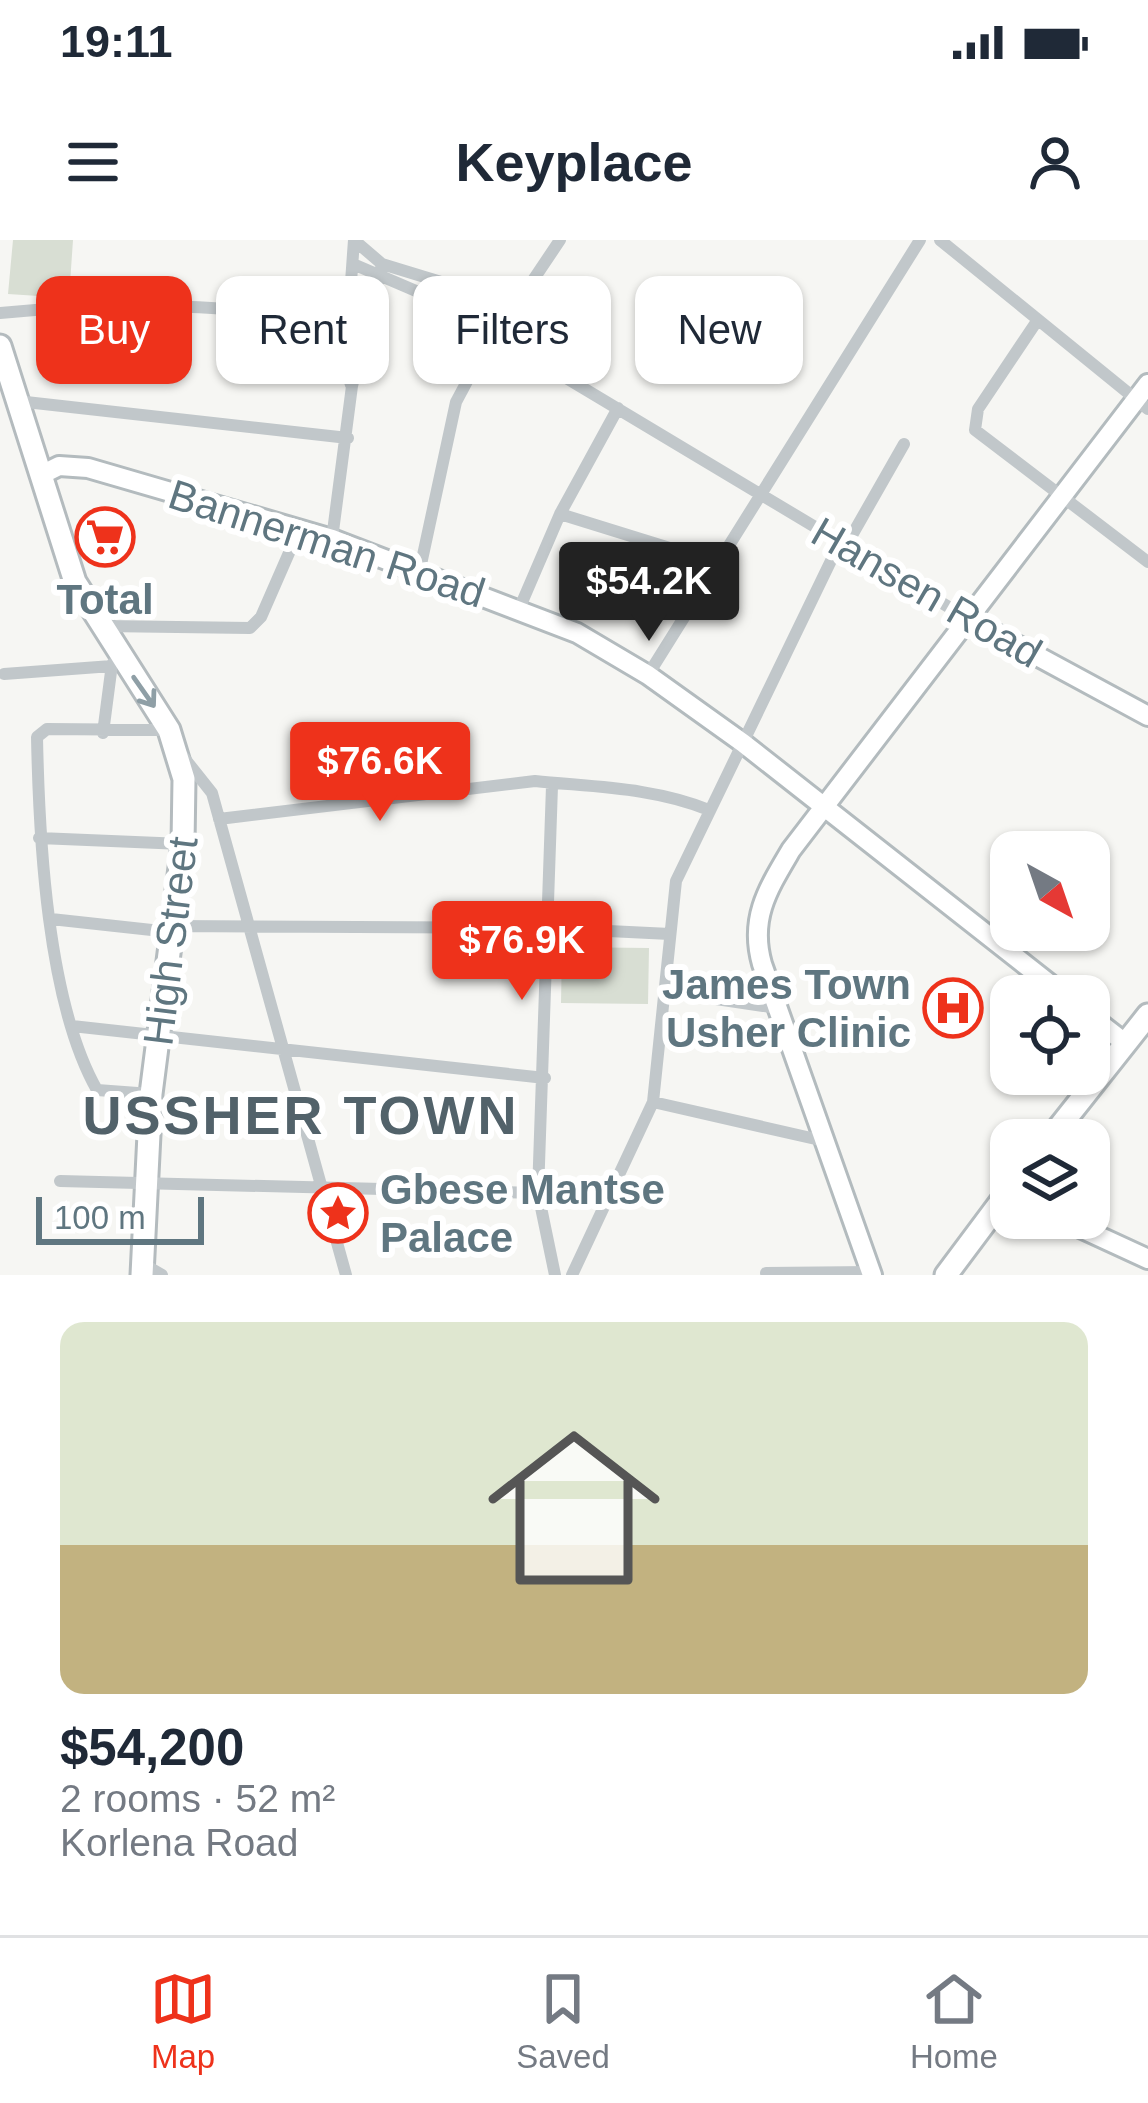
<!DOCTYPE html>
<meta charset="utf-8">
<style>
:root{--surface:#fff;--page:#f6f6f7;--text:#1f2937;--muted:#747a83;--line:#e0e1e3;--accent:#ee321b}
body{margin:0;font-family:Helvetica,sans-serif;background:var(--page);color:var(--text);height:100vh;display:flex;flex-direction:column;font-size:45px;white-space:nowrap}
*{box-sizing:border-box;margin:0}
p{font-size:39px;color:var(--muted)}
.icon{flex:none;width:66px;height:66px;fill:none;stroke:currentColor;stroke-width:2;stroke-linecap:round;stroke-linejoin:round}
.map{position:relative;height:1035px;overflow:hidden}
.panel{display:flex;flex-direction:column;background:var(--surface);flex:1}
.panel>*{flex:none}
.guide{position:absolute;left:36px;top:36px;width:1077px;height:108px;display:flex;gap:24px}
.needle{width:78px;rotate:140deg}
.fabs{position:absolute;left:990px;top:591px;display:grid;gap:24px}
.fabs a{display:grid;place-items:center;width:120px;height:120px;border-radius:24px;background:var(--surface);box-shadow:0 3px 9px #0004;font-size:60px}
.scale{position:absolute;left:36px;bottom:30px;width:168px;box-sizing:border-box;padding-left:12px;border:6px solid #5f7680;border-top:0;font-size:33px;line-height:42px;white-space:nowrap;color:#5f7680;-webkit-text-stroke:9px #fff;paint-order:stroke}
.price{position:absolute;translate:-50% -102px;padding:0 27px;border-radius:12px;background:var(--accent);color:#fff;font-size:39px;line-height:78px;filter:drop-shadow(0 3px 6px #0008)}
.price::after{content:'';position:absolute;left:50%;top:72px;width:36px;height:27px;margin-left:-18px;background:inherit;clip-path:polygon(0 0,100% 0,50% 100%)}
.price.on{background:#222;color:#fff}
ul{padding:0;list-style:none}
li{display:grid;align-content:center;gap:24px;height:636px;padding:0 60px}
li span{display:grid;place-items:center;height:372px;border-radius:24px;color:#555}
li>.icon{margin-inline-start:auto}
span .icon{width:216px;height:216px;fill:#fffc;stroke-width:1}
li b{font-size:51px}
.tag{padding:0 42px;border-radius:24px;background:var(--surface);box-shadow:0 3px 9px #0004;font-size:42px;line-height:108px}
.tag.on{background:var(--accent);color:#fff}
.status{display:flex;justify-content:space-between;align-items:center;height:84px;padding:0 60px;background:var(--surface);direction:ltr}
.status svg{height:33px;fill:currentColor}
header{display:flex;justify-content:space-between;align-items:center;height:156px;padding:0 60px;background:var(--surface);font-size:54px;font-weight:600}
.tab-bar{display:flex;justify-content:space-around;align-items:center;height:168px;border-top:3px solid var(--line);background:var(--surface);font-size:33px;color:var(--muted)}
.tab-bar a{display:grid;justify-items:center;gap:6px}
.tab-bar .on{color:var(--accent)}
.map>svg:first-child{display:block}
.green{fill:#d8ded3}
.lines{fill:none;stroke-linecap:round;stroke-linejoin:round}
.secondary-casing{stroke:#b3bbbe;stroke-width:24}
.primary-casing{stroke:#b4bbbe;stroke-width:27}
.street{stroke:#c1c7ca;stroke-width:12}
.secondary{stroke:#fff;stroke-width:18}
.primary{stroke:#fff;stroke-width:21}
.oneway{stroke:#8f9fa6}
.labels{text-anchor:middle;stroke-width:12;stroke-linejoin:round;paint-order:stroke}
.street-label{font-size:42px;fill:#5f7680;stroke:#fff}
.poi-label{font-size:42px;font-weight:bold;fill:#5f7680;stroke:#fff}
.district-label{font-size:54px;font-weight:bold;letter-spacing:3px;fill:#52626a;stroke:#fff}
</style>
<div class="status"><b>19:11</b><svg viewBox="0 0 49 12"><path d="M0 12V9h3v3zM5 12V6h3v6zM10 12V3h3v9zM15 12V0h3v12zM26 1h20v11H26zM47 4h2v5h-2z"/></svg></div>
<header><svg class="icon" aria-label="menu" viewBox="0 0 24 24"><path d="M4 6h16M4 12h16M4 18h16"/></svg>Keyplace<svg class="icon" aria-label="person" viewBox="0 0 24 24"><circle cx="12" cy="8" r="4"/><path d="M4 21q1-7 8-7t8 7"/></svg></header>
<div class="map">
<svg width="1148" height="1035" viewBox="0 0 1148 1035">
<rect width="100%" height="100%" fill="#f6f6f3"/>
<path class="green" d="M13,0H73L69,58L8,54Z
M562,707L649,708L648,764L561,763Z"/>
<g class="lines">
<defs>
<path id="secondary" d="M41,235L59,226L88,228L332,299L577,393L648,435L743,503L1065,756
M967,378L1148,476
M1089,775L1125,803
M1059,978L1148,1019
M872,1035L762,724C749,678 768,649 791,610L1148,144"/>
<path id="primary" d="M0,106L75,342L169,490L184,539L183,604L151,854L142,1035
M1049,900L1148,775
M946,1035L1011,948"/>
</defs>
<use href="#secondary" class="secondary-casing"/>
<use href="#primary" class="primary-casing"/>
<path class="street" d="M354,0L382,24L487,56
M940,0L1148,169
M353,24L479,78
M513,70L560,0
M0,73C123,61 244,63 366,87
M512,79L503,88H488L479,78V66L491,55L506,58L519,105
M1037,81L978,169L975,190L1148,322
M497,89L523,112L967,378
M351,145L345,126L354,0
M17,161L348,198
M560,274L718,323
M332,299L352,146L382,24
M847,304L904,204
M420,329L456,162L495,89
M520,367L560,274L618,168
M104,386L250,388L261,377L299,290
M4,434L112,426
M648,435L920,0
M103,493L112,424
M181,514L212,553L346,1035
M552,546L538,953L555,1035
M219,579L535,541C591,547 653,547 709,570
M39,598L183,604
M51,679L170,692
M171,686L547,688L670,694
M669,752L777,768
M72,786L545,838
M151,854L97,850C47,762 39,598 37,497L47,489L169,490
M653,862L820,900
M60,941L538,953
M143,1024L162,1035
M766,1033L871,1032
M572,1035L653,862L676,641L841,300"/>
<use href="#secondary" class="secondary"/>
<use href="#primary" class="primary"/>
</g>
<defs><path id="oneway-shaft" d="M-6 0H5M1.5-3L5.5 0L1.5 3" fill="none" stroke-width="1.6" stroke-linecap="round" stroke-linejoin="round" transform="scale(3)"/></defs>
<use class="oneway" href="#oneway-shaft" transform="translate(144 452) rotate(55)"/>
<defs>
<symbol id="supermarket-ring" viewBox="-11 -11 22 22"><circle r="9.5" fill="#fff" stroke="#ee321b" stroke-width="1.5"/><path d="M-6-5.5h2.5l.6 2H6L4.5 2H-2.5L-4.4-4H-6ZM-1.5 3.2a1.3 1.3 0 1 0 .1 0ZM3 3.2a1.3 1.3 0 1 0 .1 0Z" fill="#ee321b"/></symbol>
<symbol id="hospital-ring" viewBox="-11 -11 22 22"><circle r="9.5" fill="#fff" stroke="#ee321b" stroke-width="1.5"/><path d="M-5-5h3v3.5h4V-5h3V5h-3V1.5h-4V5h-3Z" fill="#ee321b"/></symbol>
<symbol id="sight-ring" viewBox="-11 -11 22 22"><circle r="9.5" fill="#fff" stroke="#ee321b" stroke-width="1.5"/><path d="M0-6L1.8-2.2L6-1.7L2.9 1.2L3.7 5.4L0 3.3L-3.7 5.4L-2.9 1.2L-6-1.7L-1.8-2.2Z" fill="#ee321b"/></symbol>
</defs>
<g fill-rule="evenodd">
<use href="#supermarket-ring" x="72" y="264" width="66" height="66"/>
<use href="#hospital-ring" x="920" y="735" width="66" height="66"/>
<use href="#sight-ring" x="305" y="940" width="66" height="66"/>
</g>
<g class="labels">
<g class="street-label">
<text transform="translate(327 303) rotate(18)" y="15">Bannerman Road</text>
<text transform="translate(927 352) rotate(30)" y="15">Hansen Road</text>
<text transform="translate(170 701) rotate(-83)" y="15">High Street</text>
</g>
<g class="poi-label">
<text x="105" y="374">Total</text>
<text x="911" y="759" text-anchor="end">James Town<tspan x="911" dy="48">Usher Clinic</tspan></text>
<text x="380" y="964" text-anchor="start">Gbese Mantse<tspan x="380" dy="48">Palace</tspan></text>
</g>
<g class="district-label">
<text x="301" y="894">USSHER TOWN</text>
</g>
</g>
</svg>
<div class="fabs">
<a><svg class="needle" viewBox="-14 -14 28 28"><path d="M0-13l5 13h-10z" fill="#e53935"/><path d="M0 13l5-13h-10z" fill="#747a83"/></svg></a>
<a><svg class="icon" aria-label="locate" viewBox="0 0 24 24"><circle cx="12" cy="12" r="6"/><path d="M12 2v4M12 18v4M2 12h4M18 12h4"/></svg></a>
<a><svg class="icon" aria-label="layers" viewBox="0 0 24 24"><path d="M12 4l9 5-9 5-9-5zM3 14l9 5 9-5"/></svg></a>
</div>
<div class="scale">100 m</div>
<b class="price on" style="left:649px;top:404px">$54.2K</b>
<b class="price" style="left:380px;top:584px">$76.6K</b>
<b class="price" style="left:522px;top:763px">$76.9K</b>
<div class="guide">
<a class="tag on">Buy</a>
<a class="tag">Rent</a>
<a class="tag">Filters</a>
<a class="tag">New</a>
</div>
</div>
<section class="panel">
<ul>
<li><span style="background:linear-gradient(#dfe7d0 60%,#c2b280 0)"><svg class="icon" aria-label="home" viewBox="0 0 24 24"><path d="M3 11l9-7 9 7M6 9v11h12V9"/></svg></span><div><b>$54,200</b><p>2 rooms · 52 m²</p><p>Korlena Road</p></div></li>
</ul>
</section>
<nav class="tab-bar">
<a class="on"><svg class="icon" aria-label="map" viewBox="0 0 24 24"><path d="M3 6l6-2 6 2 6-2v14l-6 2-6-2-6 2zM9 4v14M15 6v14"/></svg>Map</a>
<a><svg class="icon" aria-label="saved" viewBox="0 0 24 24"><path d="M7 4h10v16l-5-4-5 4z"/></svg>Saved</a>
<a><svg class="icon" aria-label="home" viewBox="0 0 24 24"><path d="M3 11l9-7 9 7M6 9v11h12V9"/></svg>Home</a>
</nav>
